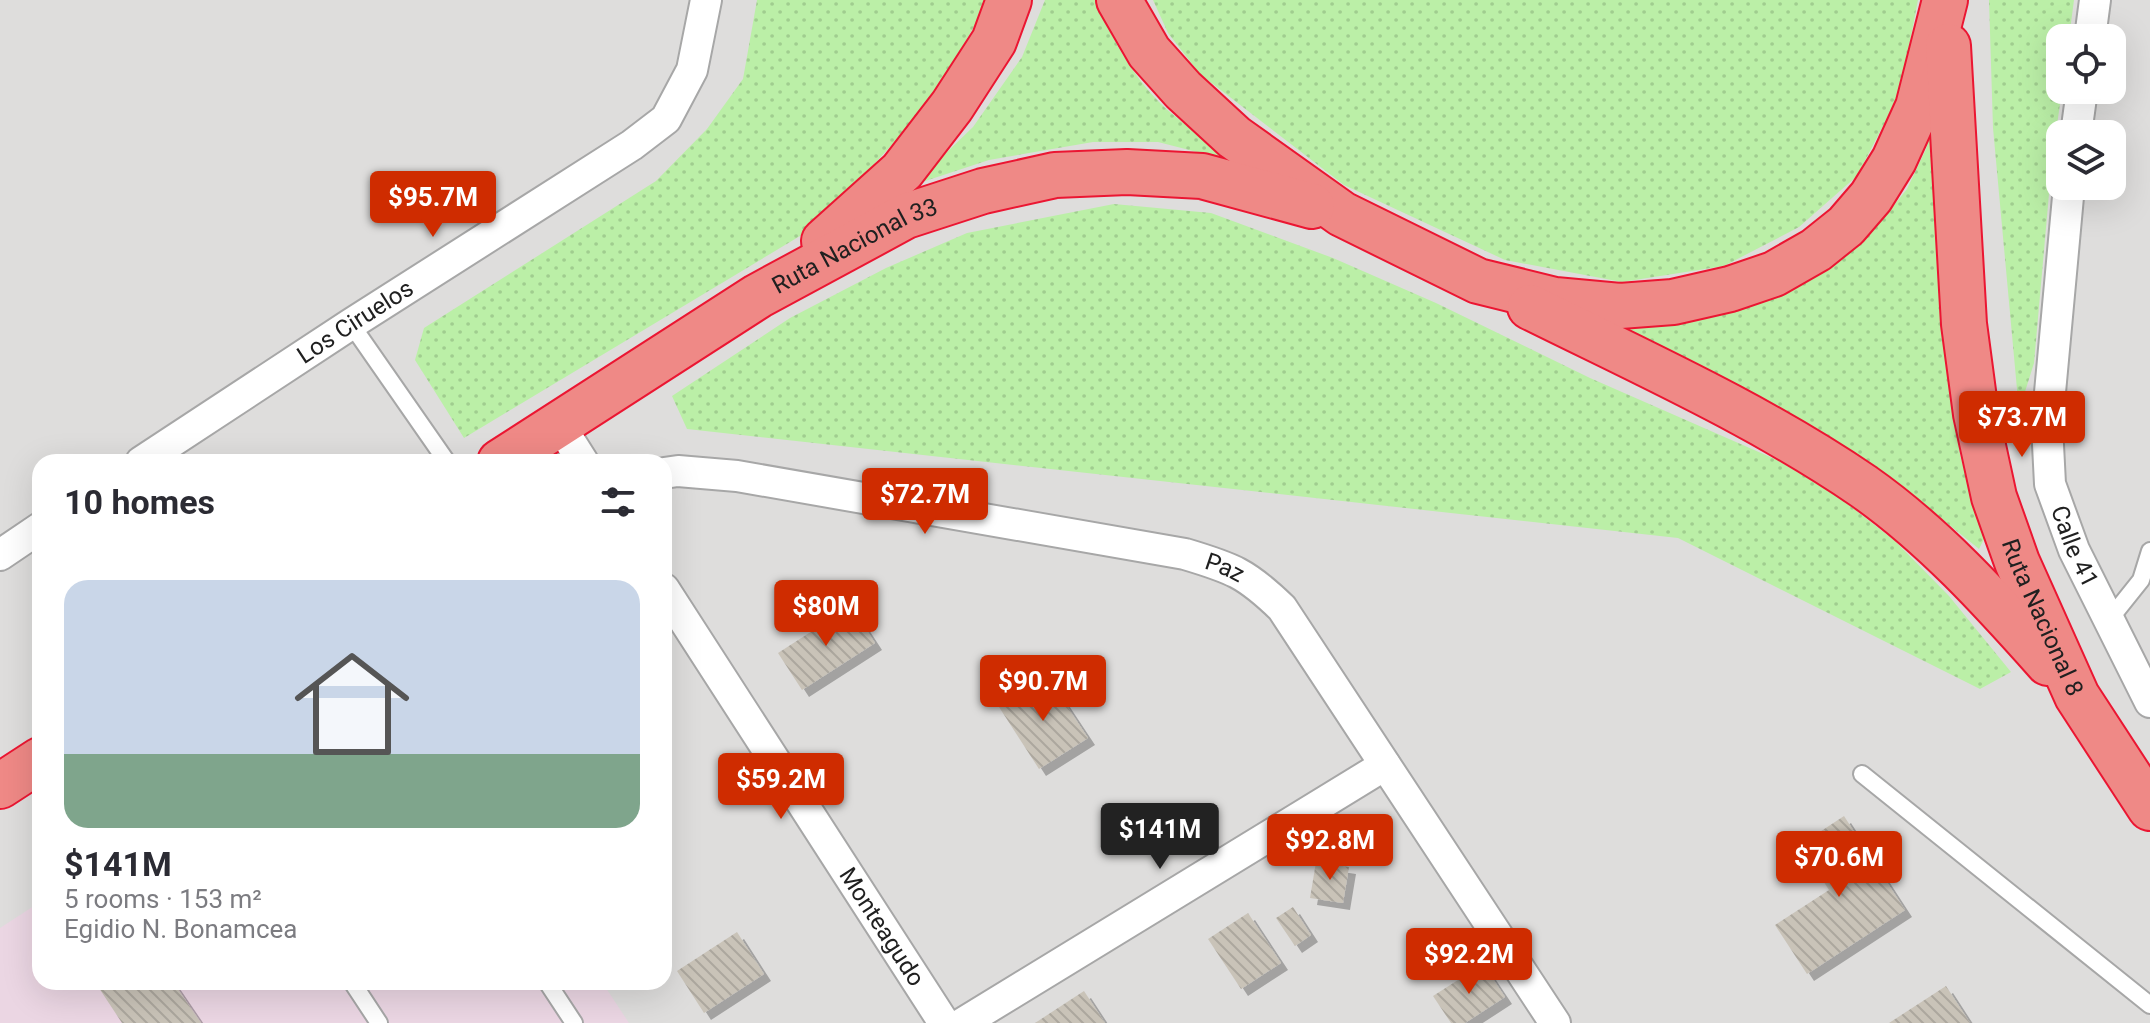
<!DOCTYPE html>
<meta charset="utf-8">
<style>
:root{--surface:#fff;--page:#f7f7f7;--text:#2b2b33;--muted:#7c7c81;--line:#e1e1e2;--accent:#cf2c00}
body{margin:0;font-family:Roboto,sans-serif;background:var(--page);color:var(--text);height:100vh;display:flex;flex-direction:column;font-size:30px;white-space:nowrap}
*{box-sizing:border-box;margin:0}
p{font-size:26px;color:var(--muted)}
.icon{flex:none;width:44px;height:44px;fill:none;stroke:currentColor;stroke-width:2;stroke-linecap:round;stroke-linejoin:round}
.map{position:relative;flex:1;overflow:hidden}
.sheet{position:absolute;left:32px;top:454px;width:640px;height:536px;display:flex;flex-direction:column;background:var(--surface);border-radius:24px;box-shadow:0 8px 32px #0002}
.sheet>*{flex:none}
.tools{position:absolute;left:2046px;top:24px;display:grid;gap:16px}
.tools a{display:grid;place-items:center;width:80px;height:80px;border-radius:16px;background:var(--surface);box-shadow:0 8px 32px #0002;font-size:40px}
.price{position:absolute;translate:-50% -68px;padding:0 18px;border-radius:8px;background:var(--accent);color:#fff;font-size:26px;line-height:52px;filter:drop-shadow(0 2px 4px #0008)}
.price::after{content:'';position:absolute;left:50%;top:48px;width:24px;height:18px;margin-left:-12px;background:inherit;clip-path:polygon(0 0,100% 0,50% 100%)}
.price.active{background:#222;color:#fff}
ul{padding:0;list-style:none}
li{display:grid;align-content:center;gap:16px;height:424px;padding:0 32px}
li+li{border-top:2px solid var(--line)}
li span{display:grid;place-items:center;height:248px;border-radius:24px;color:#555}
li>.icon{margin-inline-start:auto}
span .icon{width:144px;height:144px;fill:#fffc;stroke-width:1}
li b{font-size:34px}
h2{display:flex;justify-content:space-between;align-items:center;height:96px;padding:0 32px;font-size:34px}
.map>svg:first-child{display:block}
.residential{fill:#dedddc;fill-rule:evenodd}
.industrial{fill:#ebd6e3}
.grass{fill:url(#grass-dots)}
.building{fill:url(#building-back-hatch);filter:url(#shadow)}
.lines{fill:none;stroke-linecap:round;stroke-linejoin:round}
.lane-casing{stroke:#a7a7a7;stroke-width:20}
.street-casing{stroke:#a7a7a7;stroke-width:34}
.highway-casing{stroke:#eb1632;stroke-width:48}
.lane{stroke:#fff;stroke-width:16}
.street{stroke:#fff;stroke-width:30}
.highway{stroke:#ef8986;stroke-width:44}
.labels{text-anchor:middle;stroke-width:8;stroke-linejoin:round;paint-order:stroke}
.street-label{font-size:24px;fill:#202020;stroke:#fff}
</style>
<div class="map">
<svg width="2150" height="1023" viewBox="0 0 2150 1023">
<defs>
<pattern id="grass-dots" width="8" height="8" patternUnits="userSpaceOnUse" patternTransform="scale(2)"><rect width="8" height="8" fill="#bbefa7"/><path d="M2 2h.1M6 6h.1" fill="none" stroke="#a0cd8f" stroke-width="1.8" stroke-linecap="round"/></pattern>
<pattern id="building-back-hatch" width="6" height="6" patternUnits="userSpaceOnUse" patternTransform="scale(2)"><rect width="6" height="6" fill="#c9c3b8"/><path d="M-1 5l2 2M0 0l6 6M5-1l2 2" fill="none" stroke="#aca79e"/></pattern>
<filter id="shadow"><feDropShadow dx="7" dy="7" stdDeviation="0" flood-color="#0004"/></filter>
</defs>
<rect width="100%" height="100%" fill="#f1f0e5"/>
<path class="residential" d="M0,0H2150V1023H0ZM2060,38H2112V90H2060ZM2060,134H2112V186H2060ZM40,462H664V982H40Z"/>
<path class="industrial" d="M40,902V982H602L629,1023H0V928Z"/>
<path class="grass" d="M757,0H984L976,23L945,77L911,124L864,175L800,236L464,438L415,360L424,328L656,181L707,129L743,79Z
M1045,0H1096C1112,41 1137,84 1171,113C1192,131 1215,146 1236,162L1158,142H1093L989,160L913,185L973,127L1022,57Z
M1153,0H1918L1900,93L1857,176L1799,227L1724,266L1622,282L1505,260L1344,185L1200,74L1168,33Z
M1989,0H2074L2069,38H2060L2062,90L2052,160L2034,363L2019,411L1993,128Z
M1941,101L1942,303L1960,455L1984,539L1979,549L1926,506L1847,451L1604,324L1795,285L1842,259L1878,225L1907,189L1926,149Z
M1114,204L1211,213L1333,258L1436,303L1590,378L1777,460L1840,498L1895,541L1949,596L2011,672L1980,689L1678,538L687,429L672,396L790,318L886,268L967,233Z"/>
<path class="building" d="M851,606L875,643L802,690L778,653Z
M1047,676L1088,738L1039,769L999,707Z
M1844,816L1905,910L1807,974L1775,925L1829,890L1800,845Z
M1316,862L1349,867L1343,903L1310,898Z
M1293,907L1311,935L1295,946L1276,918Z
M1248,913L1281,963L1241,989L1208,939Z
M737,932L764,974L704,1013L677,971Z
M1483,964L1505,997L1465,1023H1451L1433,996Z
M95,982H173L201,1023H122Z
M1946,986L1970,1023H1889Z
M1084,991L1105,1023H1035Z"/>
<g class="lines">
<defs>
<path id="lane" d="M351,324L447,462
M2109,620L2141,580L2150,551
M1862,774L2150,1005
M352,982L379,1023
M547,982L574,1023"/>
<g id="street">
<path d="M2090,38L2095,0"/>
<path d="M2076,134L2082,90"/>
<path id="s1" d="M2069,186L2047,425L2050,484L2074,550L2150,702"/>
<path d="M559,424L583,462"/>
<path id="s2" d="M141,462L351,324L632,145L666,119L692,70L706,0"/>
<path id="s3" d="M664,473L678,471L737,476L1185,554C1232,568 1246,573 1282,608L1555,1023"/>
<path d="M0,555L40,528"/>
<path id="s4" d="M664,589L944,1023"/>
<path d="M963,1023L1385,765"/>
</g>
<g id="highway">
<path d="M1119,0L1149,52L1183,90L1234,137L1342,214L1478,281L1555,300L1620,306L1673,302L1730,289L1774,274L1816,250L1846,226L1871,197L1894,160L1918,107L1945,0"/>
<path id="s5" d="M1948,46L1964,324L1976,414L1994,497L2017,562L2077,696L2150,808"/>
<path d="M824,241L902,171L952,106L994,41L1009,0"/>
<path d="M1530,307C1643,363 1759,415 1863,486C1933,535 1992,600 2048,663"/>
<path id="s6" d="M500,462L758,296L906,216L983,191L1055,175L1127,172L1202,176L1312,206"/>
<path d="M0,786L40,760"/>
</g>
</defs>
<use href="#lane" class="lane-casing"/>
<use href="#street" class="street-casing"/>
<use href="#highway" class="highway-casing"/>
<use href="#lane" class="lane"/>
<use href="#street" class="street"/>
<use href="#highway" class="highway"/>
</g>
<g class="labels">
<g class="street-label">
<text dy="8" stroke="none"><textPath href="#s6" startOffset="416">Ruta Nacional 33</textPath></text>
<text dy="8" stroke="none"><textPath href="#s2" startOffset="256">Los Ciruelos</textPath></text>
<text dy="8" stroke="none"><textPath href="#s1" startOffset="366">Calle 41</textPath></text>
<text dy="8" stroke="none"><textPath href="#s3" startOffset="570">Paz</textPath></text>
<text dy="8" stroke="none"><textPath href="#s5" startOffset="584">Ruta Nacional 8</textPath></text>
<text dy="8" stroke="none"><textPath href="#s4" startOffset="402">Monteagudo</textPath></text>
</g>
</g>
</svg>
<div class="tools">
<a><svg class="icon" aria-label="locate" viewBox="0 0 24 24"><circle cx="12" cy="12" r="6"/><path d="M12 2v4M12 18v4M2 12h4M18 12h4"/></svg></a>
<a><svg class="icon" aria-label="layers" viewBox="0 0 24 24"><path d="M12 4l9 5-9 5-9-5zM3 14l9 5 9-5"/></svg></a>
</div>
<b class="price" style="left:433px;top:239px">$95.7M</b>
<b class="price" style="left:2022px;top:459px">$73.7M</b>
<b class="price" style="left:925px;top:536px">$72.7M</b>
<b class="price" style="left:826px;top:648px">$80M</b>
<b class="price" style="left:1043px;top:723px">$90.7M</b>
<b class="price" style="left:781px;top:821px">$59.2M</b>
<b class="price active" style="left:1160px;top:871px">$141M</b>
<b class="price" style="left:1330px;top:882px">$92.8M</b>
<b class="price" style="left:1839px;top:899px">$70.6M</b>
<b class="price" style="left:1469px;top:996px">$92.2M</b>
<section class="sheet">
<h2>10 homes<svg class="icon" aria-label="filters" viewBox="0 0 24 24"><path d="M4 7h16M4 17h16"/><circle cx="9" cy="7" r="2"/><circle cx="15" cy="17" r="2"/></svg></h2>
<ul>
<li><span style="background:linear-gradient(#c9d6e8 70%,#7fa58c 0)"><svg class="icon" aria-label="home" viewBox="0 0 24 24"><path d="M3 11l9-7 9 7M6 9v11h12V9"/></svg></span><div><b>$141M</b><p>5 rooms · 153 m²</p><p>Egidio N. Bonamcea</p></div></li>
</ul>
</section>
</div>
